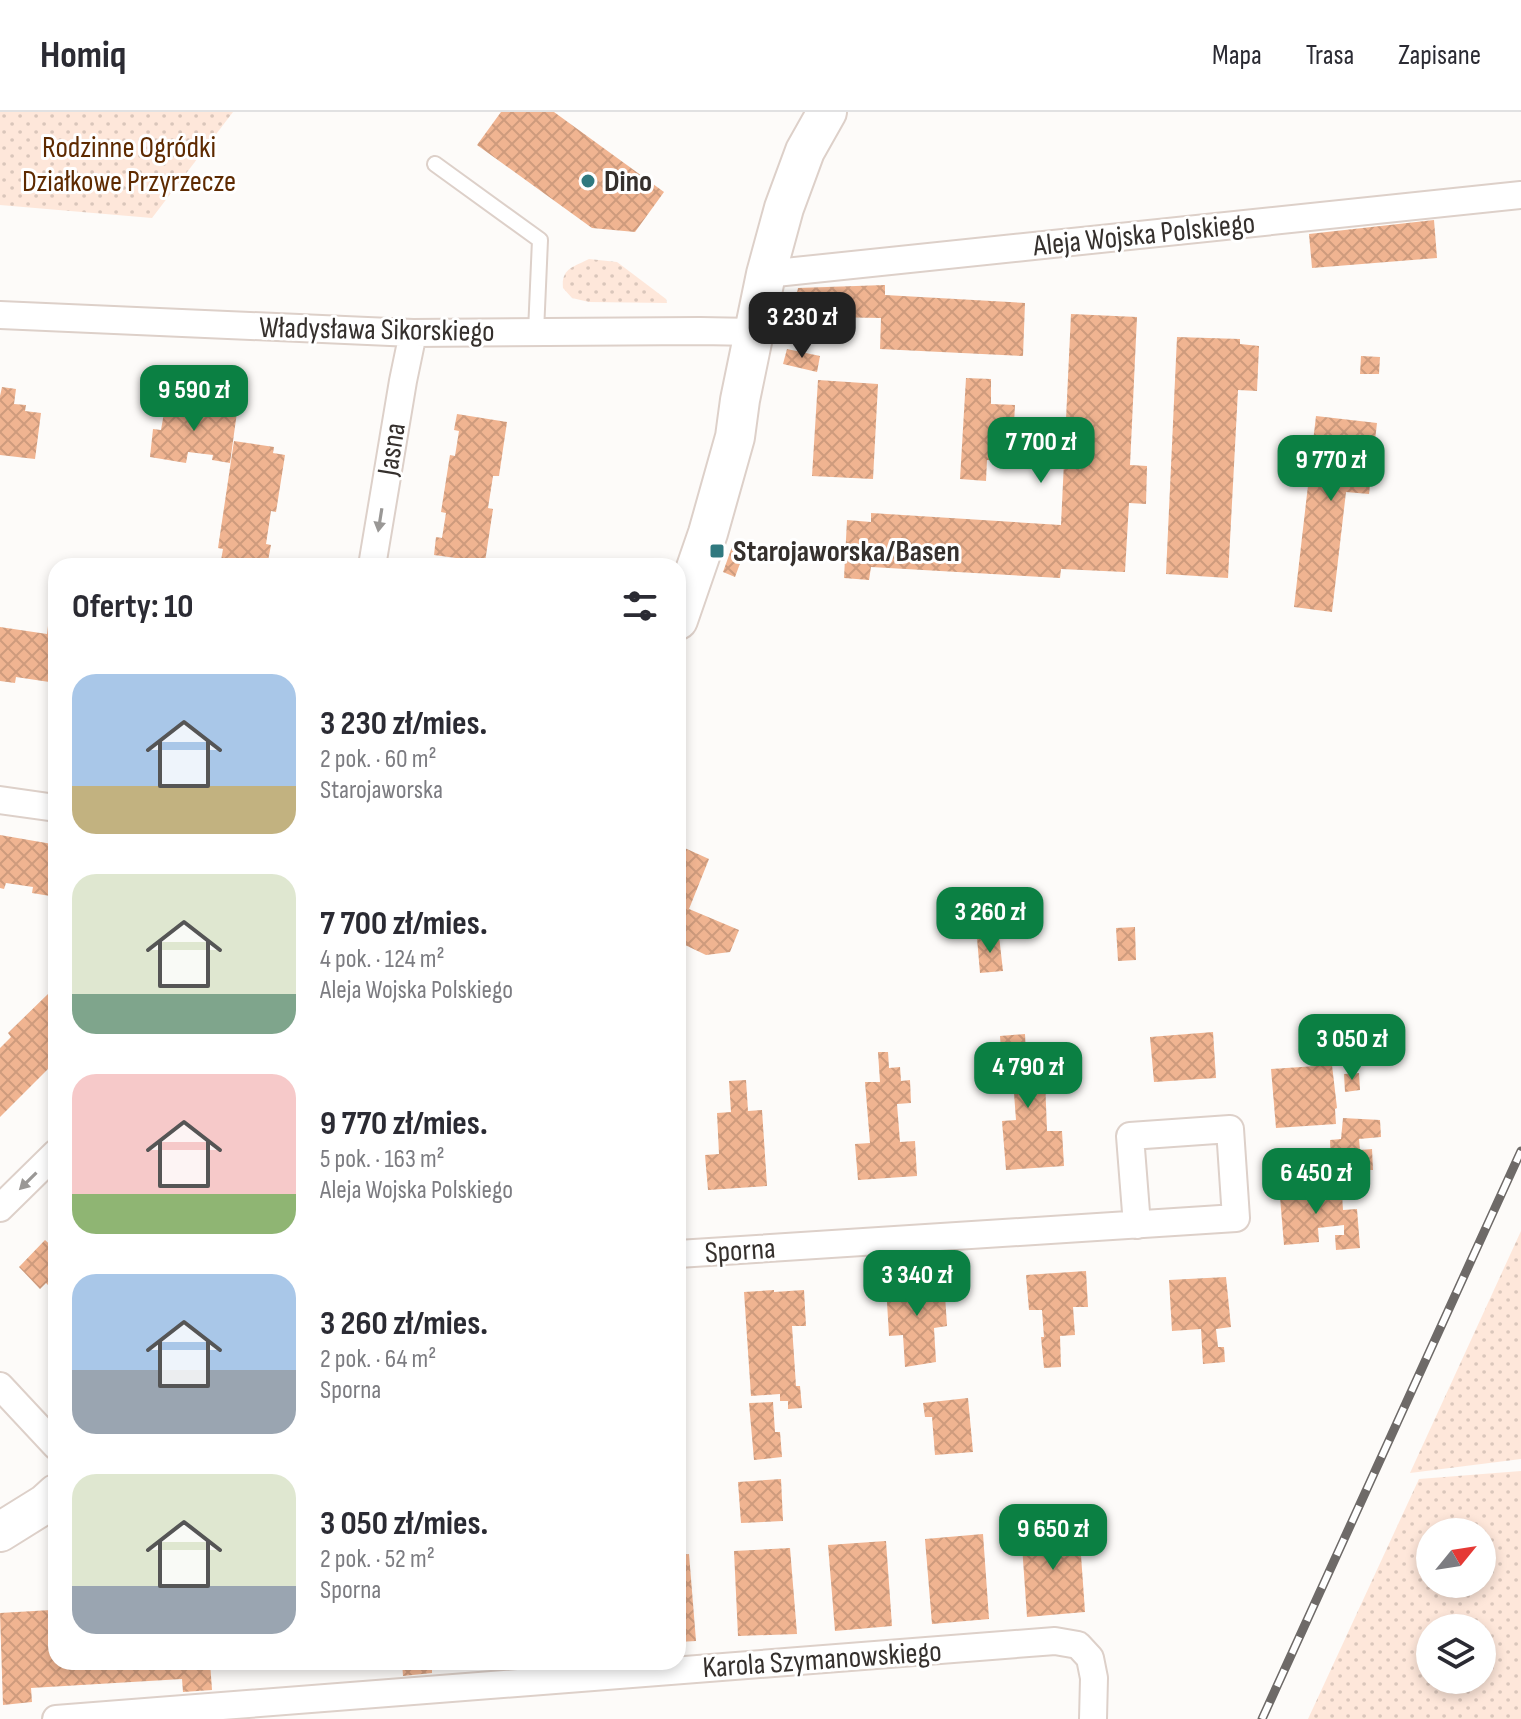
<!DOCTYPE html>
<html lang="pl">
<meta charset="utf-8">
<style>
:root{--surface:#fff;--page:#f2f2f3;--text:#2b2b33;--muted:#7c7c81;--line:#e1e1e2;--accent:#0b8043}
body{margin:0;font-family:"Sofia Sans Condensed",sans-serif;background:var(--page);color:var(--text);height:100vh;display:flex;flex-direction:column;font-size:30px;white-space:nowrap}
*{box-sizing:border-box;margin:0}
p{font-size:26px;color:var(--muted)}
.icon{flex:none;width:44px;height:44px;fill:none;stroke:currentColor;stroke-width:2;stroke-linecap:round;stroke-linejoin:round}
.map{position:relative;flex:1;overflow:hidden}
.sheet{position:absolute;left:48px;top:446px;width:638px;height:1112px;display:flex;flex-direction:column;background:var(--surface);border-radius:24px;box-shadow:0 4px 12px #0003}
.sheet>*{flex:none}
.needle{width:52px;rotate:60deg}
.tools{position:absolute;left:1416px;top:1406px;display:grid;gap:16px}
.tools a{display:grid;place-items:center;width:80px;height:80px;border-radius:50%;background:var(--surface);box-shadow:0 4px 12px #0003;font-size:40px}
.price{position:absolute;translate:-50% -68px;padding:0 18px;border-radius:16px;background:var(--accent);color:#fff;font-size:26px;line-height:52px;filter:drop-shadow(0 2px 4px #0008)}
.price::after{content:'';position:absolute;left:50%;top:48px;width:24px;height:18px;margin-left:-12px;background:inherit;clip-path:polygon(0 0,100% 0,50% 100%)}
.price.on{background:#222;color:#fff}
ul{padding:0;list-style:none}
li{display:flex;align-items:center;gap:24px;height:200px;padding:0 24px}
li span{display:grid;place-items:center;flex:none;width:224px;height:160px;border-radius:24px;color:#555}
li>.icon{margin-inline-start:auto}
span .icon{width:96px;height:96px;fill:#fffc;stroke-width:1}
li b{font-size:34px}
h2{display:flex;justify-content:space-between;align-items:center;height:96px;padding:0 24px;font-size:34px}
header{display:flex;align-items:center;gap:48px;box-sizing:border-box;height:112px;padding:0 40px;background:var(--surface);border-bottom:2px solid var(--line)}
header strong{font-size:38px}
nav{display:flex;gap:44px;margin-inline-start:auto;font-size:28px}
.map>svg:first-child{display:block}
.grass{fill:url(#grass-dots);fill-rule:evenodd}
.building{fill:url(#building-cross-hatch)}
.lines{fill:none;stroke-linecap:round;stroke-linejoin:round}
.lane-casing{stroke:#ddd0c9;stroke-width:18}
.street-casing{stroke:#ddd0c9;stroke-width:30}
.secondary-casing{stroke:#ddd0c9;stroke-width:42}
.lane{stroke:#fff;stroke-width:14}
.street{stroke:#fff;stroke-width:26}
.secondary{stroke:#fff;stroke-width:38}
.rail-casing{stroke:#6e6a68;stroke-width:9}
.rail{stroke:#fff;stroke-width:6;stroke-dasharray:18;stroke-linecap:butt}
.oneway{fill:#9a9896}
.poi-dot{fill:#30797f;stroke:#fff;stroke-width:3}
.labels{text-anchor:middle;stroke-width:6;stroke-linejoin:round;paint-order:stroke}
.park-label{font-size:30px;fill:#5e2a00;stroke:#fff}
.poi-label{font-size:30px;font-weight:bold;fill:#35302d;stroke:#fff;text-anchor:start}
.street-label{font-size:30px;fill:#35302d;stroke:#fff}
</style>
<header>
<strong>Homiq</strong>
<nav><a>Mapa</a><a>Trasa</a><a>Zapisane</a></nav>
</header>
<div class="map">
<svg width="1521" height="1607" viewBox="0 0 1521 1607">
<defs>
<pattern id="grass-dots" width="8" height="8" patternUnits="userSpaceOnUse" patternTransform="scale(2)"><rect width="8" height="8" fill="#fee7da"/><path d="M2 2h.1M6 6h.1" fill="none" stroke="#dac6bb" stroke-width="1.8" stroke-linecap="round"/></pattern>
<pattern id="building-cross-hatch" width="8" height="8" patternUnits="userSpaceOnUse" patternTransform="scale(2)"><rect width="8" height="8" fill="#f0b491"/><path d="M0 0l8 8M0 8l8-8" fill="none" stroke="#ce9b7d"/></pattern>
</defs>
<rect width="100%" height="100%" fill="#fdfbf9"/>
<path class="grass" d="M0,0H233L152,106L0,93Z
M589,147L617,150L666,187L667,191L589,190L572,186L563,176C561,156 574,155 589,147Z
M1521,1119V1347L1410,1361Z
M1521,1359V1607H1308L1419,1367ZM1482,1420V1472H1430V1420ZM1482,1516V1568H1430V1516Z"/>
<path class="building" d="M501,0H554L664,80L635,120L592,116L477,33Z
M1434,108L1437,146L1312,156L1309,122Z
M885,173V183L1025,191L1023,244L880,237L881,206L823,205L822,225L788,223L798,176Z
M1071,202L1137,205L1130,353L1147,354L1146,392L1129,391L1125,460L1061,457L1060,466L871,455L869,468L844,466L847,408L871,410V401L1061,413Z
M1177,225L1240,227V232L1259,234L1257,279L1238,278L1228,466L1166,462Z
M787,237L820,244L817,260L783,252Z
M1361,244L1380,245L1379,262H1360Z
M966,266L991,267V292L1015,293L1012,349L987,348L986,369L960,367Z
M818,268L878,272L873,367L812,364Z
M2,275L16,277L14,292L26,293L25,299L41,301L35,347L0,343V284Z
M166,289L237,300L230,351L212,348L213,343L188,340L186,351L150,345L153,317L161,318Z
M457,302L507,310L499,364H493L488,396L493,397L485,450L434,443L436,425L442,426L446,401L441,400L450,343L455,344L459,319L454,318Z
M1316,304L1377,311L1369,382L1346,380L1332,500L1294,495Z
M234,329L274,335L273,341L285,343L276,400L271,399L266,432L271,433L267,454H220L223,437L218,436Z
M733,432L745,438L735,465L723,460Z
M48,514L56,515V571L16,565L15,571L0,569V515L47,522Z
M0,723L52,732L51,738H56V785L32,781L33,775L6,771L4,777L0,776Z
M678,733L709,747L689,797L739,818L730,840L706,843L683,832L681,835L678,834Z
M1135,815L1136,848L1118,849L1116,816Z
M999,824L1003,859L980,861L977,826Z
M54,840H56V942L53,945L56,949L0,1005V936L11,925L8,921L48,882Z
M1213,920L1216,966L1154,970L1150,925Z
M1025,922L1026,943L1044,941L1047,1019H1062L1064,1054L1006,1058L1002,1009L1016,1008L1014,981H1004L1000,924Z
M1360,926V943L1324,944L1323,930L1348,929V927Z
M878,940H888L889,956L900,955L901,969L910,968L911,991L897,992L900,1030L915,1029L917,1064L858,1068L855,1032L870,1031L865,970H880Z
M1332,953L1337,996L1335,997L1336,1012L1276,1016L1271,957Z
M1359,961L1360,978L1345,980L1344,962Z
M746,968L748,999L762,998L767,1074L708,1078L705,1043L719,1042L717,1001L731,1000L729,969Z
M1343,1006L1380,1008L1381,1025L1359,1027L1360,1038L1372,1037L1373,1058H1357V1054L1331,1055L1330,1028L1341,1027Z
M1314,1070L1316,1084L1342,1082L1343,1098L1357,1097L1360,1136L1336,1138L1335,1123H1344V1113L1318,1116L1319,1130L1284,1133L1279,1073Z
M45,1128L54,1136L56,1134V1181L46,1171L40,1177L19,1155Z
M1086,1159L1088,1195H1073L1075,1223L1060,1224L1061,1255L1044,1256L1041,1225H1044L1042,1198H1029L1026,1163Z
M1226,1165L1231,1215L1216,1217L1218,1235H1224L1225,1250L1203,1252L1201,1217L1172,1219L1169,1168Z
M944,1168L947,1214L934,1216L936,1250L905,1255L903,1223L889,1224L886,1173Z
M774,1178V1180L804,1178L806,1214H792L796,1274H800L802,1296L788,1297V1289H780V1282L751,1284L744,1180Z
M968,1286L973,1340L935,1343L932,1305H925L923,1291Z
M773,1290L775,1320H780L782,1345L754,1348L749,1291Z
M781,1367L783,1409L741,1411L738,1370Z
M1079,1415L1085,1500L1027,1505L1021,1419Z
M983,1422L989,1507L932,1512L925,1427Z
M886,1429L892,1514L835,1519L828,1433Z
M790,1436L797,1522L738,1524L734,1439Z
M689,1442L696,1529L678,1530V1443Z
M51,1498L53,1516L56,1515V1550H210L212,1578L183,1580L182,1567L31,1576L32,1590L3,1593L0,1501Z
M402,1550H432V1561L403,1564Z"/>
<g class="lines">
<defs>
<path id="lane" d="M435,52L540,128L536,220"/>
<path id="street" d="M766,162L1521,83
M0,203L413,221L700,219L755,220
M372,454L403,269L413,221
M0,688L56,696
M0,1096L56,1041
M678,1142L1236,1106L1230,1017L1130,1024L1137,1113
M0,1274L56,1334
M56,1607L1055,1529L1078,1533L1090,1546L1094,1566L1093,1607"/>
<path id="secondary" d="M678,508L708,421L735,325L740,288L766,162L784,96L805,39L827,0
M0,1420L45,1392L56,1382"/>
</defs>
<use href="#lane" class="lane-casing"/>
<use href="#street" class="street-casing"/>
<use href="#secondary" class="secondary-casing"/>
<use href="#lane" class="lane"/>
<use href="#street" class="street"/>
<use href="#secondary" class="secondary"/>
<defs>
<path id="rail" d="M1262,1607L1521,1039"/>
</defs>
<use href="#rail" class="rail-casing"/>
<use href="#rail" class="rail"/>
</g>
<defs><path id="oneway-solid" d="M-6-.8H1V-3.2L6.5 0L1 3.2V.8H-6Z" transform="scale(2)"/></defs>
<g class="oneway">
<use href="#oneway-solid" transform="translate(380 408) rotate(99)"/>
<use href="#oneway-solid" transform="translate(28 1069) rotate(135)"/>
</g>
<g class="poi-dot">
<circle cx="588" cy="69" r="8"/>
<rect x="709" y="431" width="16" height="16" rx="4"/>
</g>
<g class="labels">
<g class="park-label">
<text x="129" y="45">Rodzinne Ogródki<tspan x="129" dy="34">Działkowe Przyrzecze</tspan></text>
</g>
<g class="poi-label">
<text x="604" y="79">Dino</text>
<text x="733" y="449">Starojaworska/Basen</text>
</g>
<g class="street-label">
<text transform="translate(1144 122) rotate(-6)" y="10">Aleja Wojska Polskiego</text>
<text transform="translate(377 217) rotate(1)" y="10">Władysława Sikorskiego</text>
<text transform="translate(391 337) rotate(-81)" y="10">Jasna</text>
<text transform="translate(740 1138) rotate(-4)" y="10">Sporna</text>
<text transform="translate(822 1547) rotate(-4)" y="10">Karola Szymanowskiego</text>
</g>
</g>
</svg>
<div class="tools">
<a><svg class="needle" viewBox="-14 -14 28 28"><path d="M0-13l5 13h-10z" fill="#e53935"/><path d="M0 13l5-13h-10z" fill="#7c7c81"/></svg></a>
<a><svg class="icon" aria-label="layers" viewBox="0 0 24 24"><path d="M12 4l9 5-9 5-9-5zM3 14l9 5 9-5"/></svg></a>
</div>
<b class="price on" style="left:802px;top:248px">3 230 zł</b>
<b class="price" style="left:194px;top:321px">9 590 zł</b>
<b class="price" style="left:1041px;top:373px">7 700 zł</b>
<b class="price" style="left:1331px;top:391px">9 770 zł</b>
<b class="price" style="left:990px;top:843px">3 260 zł</b>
<b class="price" style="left:1352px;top:970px">3 050 zł</b>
<b class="price" style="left:1028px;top:998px">4 790 zł</b>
<b class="price" style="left:1316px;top:1104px">6 450 zł</b>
<b class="price" style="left:917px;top:1206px">3 340 zł</b>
<b class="price" style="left:1053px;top:1460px">9 650 zł</b>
<section class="sheet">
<h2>Oferty: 10<svg class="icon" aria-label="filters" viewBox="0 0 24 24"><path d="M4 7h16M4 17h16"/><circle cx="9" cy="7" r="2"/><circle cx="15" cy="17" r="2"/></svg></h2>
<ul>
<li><span style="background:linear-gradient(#a9c7e8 70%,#c2b280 0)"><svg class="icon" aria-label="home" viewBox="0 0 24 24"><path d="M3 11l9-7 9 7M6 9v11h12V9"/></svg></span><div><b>3 230 zł/mies.</b><p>2 pok. · 60 m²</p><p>Starojaworska</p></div></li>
<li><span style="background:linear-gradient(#dfe7d0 75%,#7fa58c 0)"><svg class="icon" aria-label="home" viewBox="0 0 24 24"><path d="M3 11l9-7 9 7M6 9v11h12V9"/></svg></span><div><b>7 700 zł/mies.</b><p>4 pok. · 124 m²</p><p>Aleja Wojska Polskiego</p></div></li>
<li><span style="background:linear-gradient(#f6c9c9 75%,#8fb573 0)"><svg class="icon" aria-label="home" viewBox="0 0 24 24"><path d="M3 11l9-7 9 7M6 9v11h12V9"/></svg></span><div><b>9 770 zł/mies.</b><p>5 pok. · 163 m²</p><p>Aleja Wojska Polskiego</p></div></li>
<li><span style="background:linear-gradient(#a9c7e8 60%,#9aa5b1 0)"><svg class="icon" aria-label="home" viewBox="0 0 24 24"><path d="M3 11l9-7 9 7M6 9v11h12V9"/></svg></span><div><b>3 260 zł/mies.</b><p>2 pok. · 64 m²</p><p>Sporna</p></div></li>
<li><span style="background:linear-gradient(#dfe7d0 70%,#9aa5b1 0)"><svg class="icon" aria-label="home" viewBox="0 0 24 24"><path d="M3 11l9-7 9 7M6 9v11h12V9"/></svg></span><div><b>3 050 zł/mies.</b><p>2 pok. · 52 m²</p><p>Sporna</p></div></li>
</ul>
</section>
</div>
